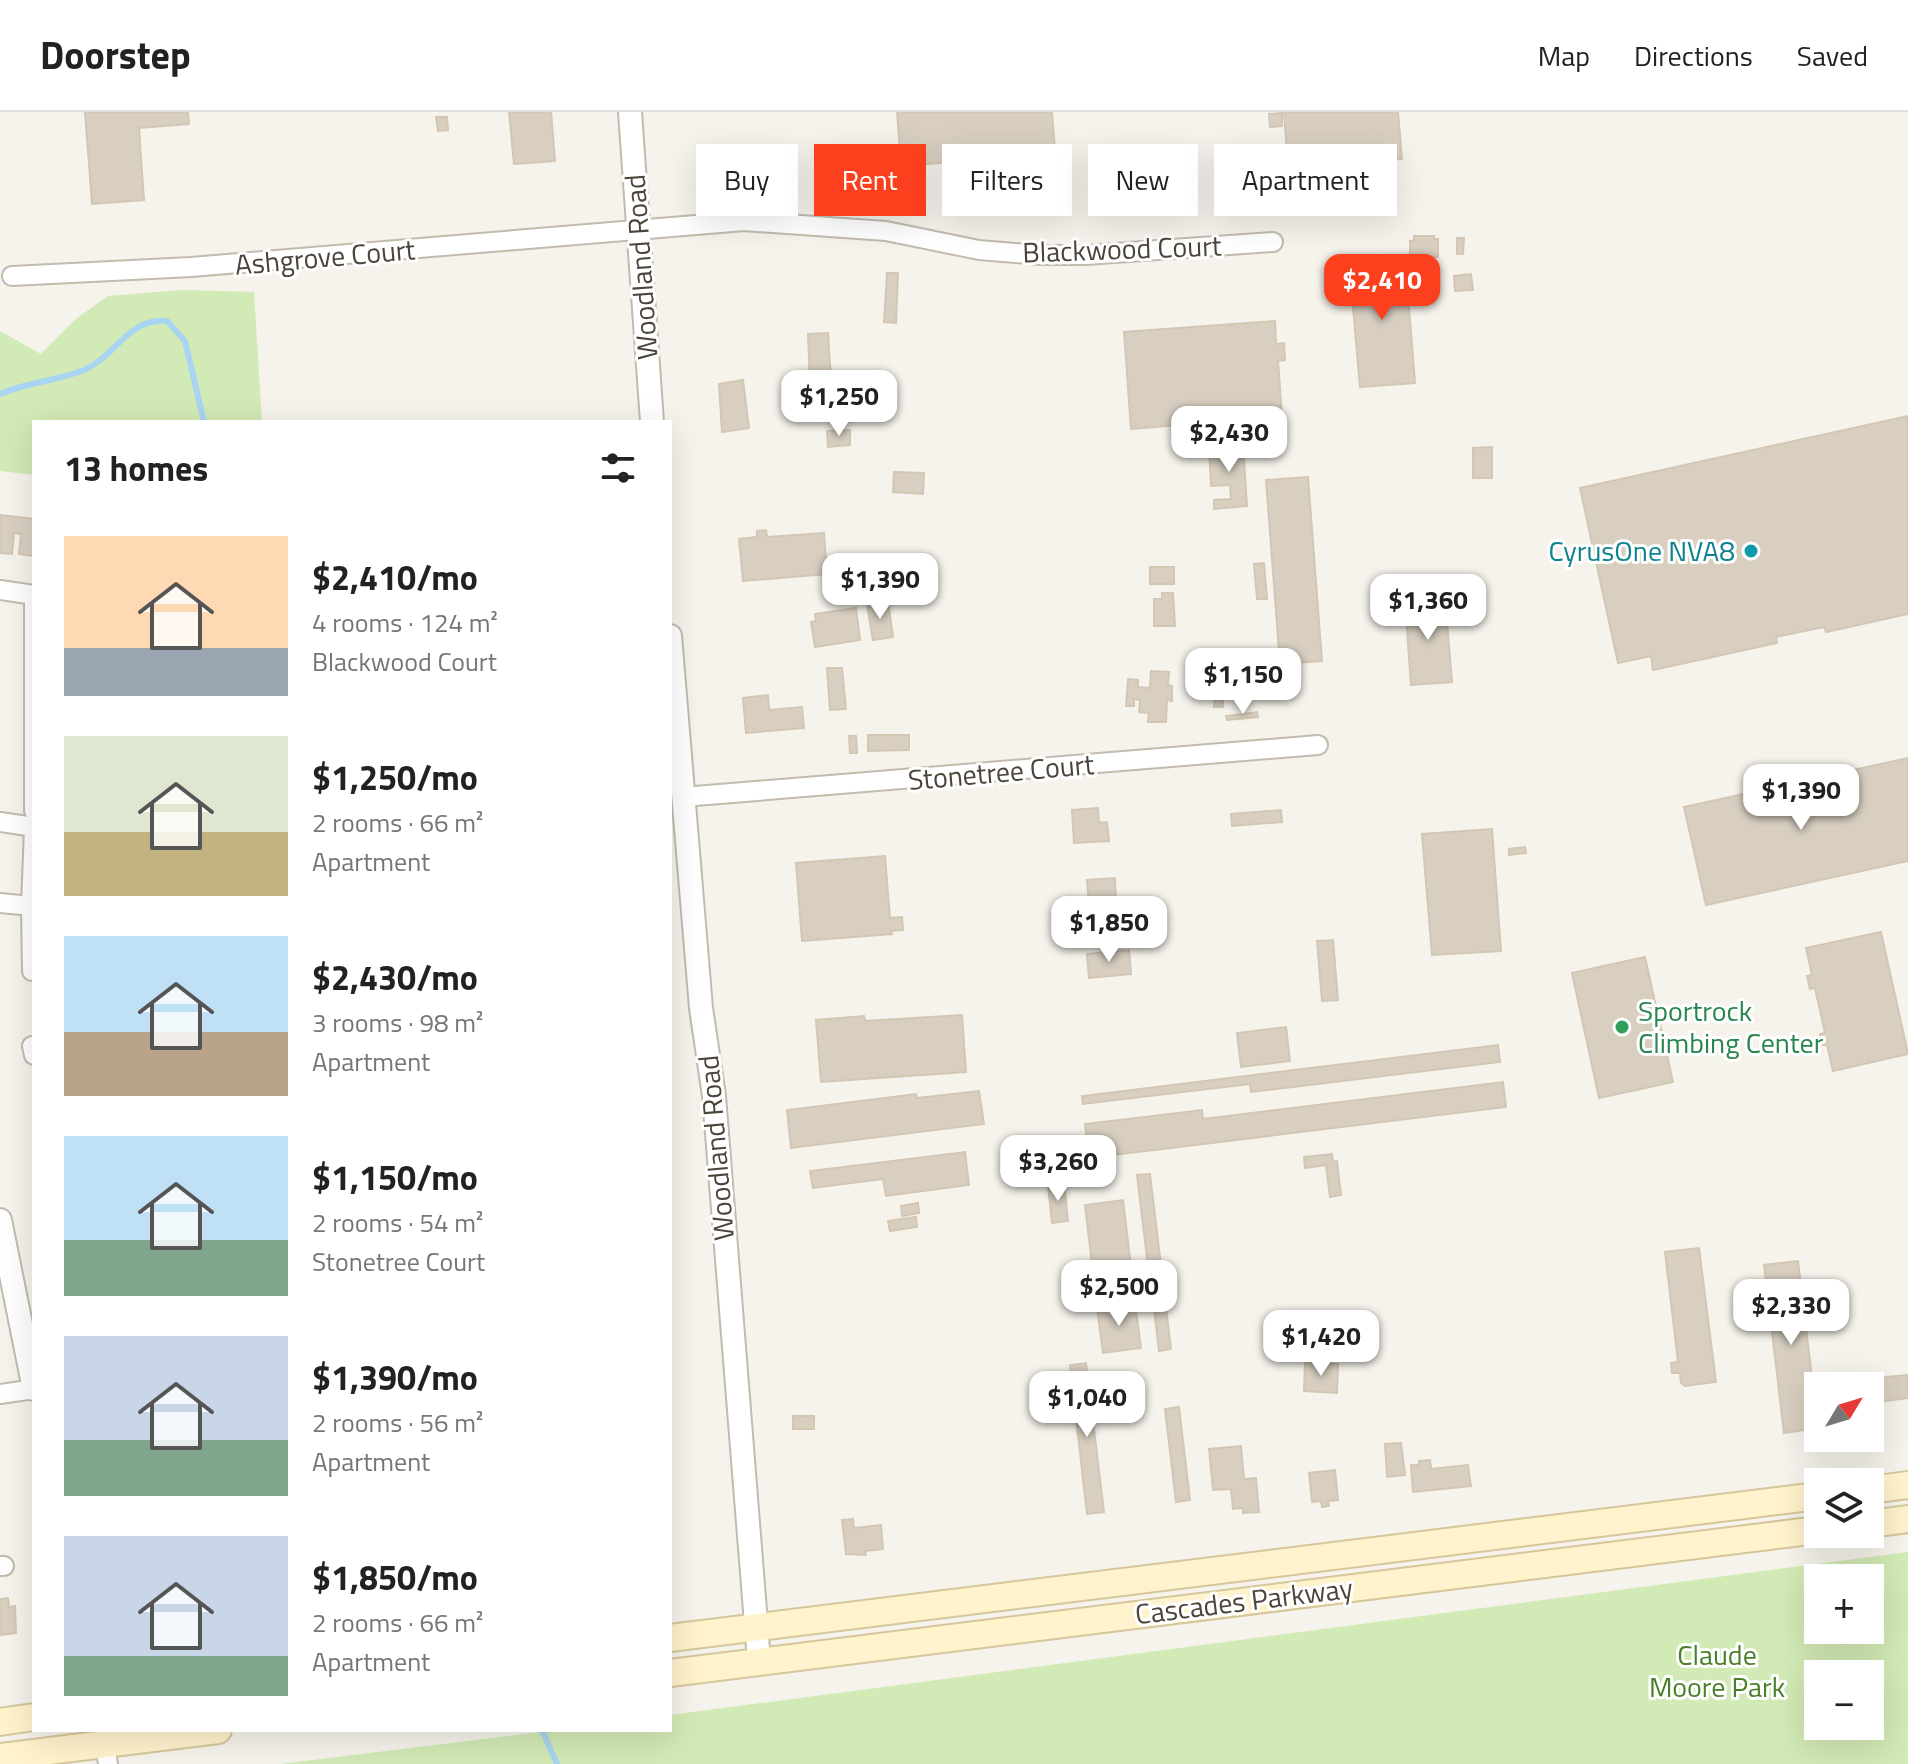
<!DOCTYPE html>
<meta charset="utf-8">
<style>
:root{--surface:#fff;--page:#f6f6f6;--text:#222;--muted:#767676;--line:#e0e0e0;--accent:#fc3f1d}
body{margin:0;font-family:"Titillium Web",sans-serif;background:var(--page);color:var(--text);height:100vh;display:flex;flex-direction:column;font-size:30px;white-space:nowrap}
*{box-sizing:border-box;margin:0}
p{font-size:26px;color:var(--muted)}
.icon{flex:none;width:44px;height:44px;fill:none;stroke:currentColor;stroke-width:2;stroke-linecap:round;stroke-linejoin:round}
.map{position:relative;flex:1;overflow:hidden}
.sheet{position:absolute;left:32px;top:308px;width:640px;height:1312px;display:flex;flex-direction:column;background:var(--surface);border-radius:0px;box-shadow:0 8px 32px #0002}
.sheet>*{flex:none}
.hud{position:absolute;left:696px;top:32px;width:760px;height:72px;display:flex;gap:16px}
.needle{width:52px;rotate:52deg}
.tools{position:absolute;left:1804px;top:1260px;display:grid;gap:16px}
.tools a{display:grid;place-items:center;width:80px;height:80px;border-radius:0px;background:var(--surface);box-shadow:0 8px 32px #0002;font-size:40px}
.price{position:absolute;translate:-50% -68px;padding:0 18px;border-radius:16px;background:#fff;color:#222;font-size:26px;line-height:52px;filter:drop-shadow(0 2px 4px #0008)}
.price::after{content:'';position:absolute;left:50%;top:48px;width:24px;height:18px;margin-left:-12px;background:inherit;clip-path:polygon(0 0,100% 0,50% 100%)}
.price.current{background:var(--accent);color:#fff}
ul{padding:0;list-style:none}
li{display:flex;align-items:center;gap:24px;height:200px;padding:0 32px}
li span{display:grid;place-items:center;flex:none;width:224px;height:160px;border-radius:0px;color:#555}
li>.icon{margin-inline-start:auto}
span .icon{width:96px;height:96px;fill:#fffc;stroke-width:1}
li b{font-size:34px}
h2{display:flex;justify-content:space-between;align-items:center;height:96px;padding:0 32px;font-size:34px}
.pill{padding:0 28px;border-radius:0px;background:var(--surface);box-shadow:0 8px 32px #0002;font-size:28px;line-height:72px}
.pill.current{background:var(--accent);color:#fff}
header{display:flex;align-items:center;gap:48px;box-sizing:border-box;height:112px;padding:0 40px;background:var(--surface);border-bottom:2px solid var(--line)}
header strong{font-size:38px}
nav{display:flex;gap:44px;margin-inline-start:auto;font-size:28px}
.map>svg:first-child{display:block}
.green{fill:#d2eab5;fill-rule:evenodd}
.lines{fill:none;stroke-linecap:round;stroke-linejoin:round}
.stream{stroke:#a9d4f2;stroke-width:6}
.building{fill:#d8cfc1;stroke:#d3c7b4;stroke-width:2}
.minor-casing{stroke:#c2bbae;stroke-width:22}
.tertiary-casing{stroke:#c2bbae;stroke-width:26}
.secondary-casing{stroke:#d6c79b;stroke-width:30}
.minor{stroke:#fff;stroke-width:18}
.tertiary{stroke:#fff;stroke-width:22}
.secondary{stroke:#fff3cd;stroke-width:26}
.culture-dot{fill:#0f9aa8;stroke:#fff;stroke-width:3}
.leisure-dot{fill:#2e9e5b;stroke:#fff;stroke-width:3}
.labels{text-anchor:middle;stroke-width:6;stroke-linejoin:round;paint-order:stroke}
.street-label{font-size:28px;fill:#4b4439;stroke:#fff}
.culture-label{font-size:28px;fill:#0d838f;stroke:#fff;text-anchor:end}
.leisure-label{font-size:28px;fill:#27864d;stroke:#fff;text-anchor:start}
.park-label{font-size:28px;fill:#4a7f2a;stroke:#fff}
</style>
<header>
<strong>Doorstep</strong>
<nav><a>Map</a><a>Directions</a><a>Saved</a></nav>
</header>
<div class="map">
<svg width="1908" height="1652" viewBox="0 0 1908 1652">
<rect width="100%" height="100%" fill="#f6f3ec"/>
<path class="green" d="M182,178L254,180L262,310H34V363L0,359V219L41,242L77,206L108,184Z
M1908,1440V1652H280L556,1618H670V1603ZM1818,1466H1870V1518H1818ZM1818,1562H1870V1614H1818Z"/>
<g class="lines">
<path class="stream" d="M0,282C27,270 57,269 84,258C115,245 129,205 167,209L185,229L204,310
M542,1618L557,1652"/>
</g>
<path class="building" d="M85,0H188L189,12L139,16L144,88L92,92Z
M509,0H551L555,49L514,52Z
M897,0H1052L1056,53L981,59L980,48L914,53L913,38L900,39Z
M1284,0H1398L1402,47L1288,56Z
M1282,1V14L1270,15L1269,2Z
M436,5H447L448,18L438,19Z
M1414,124H1434V127H1438V145H1410V129H1414Z
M1457,126H1464L1463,142H1457Z
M1405,145L1415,271L1360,275L1349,150Z
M887,161H898L896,211L884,210Z
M1471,162L1473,178L1455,179L1454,164Z
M1275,209L1276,232L1284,231L1285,248L1278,249L1282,305L1131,317L1124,220Z
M828,221L831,268L810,270L808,222Z
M743,268L749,316L722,320L719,272Z
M848,284L849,304H843L842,298H834V303L827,304V299H820V304H814L812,287Z
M870,286L871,297L852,299L851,288Z
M1908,304V502L1826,520L1824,515L1776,525L1777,531L1653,558L1651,544L1618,551L1580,376Z
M850,318V333L828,335L827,319Z
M1255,323H1264L1265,339H1256Z
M1243,332L1247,394L1214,397V388L1231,387L1230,373L1211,374L1209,334Z
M1492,335V366H1473V336Z
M894,360L924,361L923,382L893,380Z
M1308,365L1322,549L1280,552L1266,368Z
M0,403L34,407V444L19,442L21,422L14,421L12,442L0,441Z
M766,418L767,425L824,421L827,462L743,469L739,427L757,425V419Z
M1264,451L1267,487H1257L1254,452Z
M1150,455H1174V472H1150Z
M1162,481H1173L1175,514H1154V487H1162Z
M1445,486L1452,570L1411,573L1405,490Z
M888,490L893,525L873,528L867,493Z
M856,496L860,528L815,535L811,510L816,509L815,502Z
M827,556H842L846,597L830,598Z
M1151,559L1169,560L1168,573L1172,574V589L1167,588L1166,610H1148L1149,601L1139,600L1140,588L1134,587V594H1126L1128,567L1138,568V575L1150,576Z
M1215,581H1223V595H1214Z
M768,583L769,598L802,595L804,616L746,621L743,586Z
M1257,600L1258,605L1227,608L1226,604Z
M868,623H909V638L868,639Z
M849,624H856L857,641H850Z
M1908,646V749L1706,793L1684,695Z
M1098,696L1099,711L1107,710L1109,729L1074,731L1072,698Z
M1281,698L1282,710L1232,714L1231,702Z
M1492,717L1501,839L1432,843L1422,722Z
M1525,735L1526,741L1509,743V737Z
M885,744L890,806L902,805L903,818L891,819L892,822L802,829L796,751Z
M1115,766L1116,791L1124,790L1125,806H1117L1118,815L1091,817L1087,768Z
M1881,820L1908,942L1833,959L1827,933H1823L1820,922L1825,921L1815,876L1810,877L1807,864L1812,863L1806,836Z
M1333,828L1338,888L1322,889L1317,829Z
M1129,838L1131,862L1089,866L1087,842Z
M1645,845L1673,970L1599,986L1572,861Z
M962,903L966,960L821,970L816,908L864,904L865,909Z
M1286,915L1290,949L1241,955L1237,921Z
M1498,933L1500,950L1251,980L1250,972L1083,992L1082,984Z
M1503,970L1506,995L1089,1046L1085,1012L1202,998L1203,1007Z
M979,979L984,1012L791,1036L787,998L916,982L917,986Z
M965,1040L969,1073L886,1084L883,1067L813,1076L810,1059Z
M1332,1042L1333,1050L1337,1049L1341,1083L1330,1085L1326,1053L1305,1056L1304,1045Z
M1150,1062L1163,1170L1150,1171L1137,1063Z
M1064,1071L1068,1109L1052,1111L1048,1073Z
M1123,1088L1133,1172L1095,1177L1085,1093Z
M918,1091L919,1101L902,1104L901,1094Z
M916,1105L917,1115L890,1119L888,1109Z
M1699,1136L1716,1270L1685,1274L1681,1271L1680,1261H1672L1671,1251L1678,1250L1665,1140Z
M1798,1149L1818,1316L1784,1321L1764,1153Z
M1165,1187L1171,1237L1159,1239L1153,1188Z
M1135,1191L1141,1236L1103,1241L1097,1196Z
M1086,1251L1104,1400L1087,1402L1070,1253Z
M1305,1251L1338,1252L1337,1281L1304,1279Z
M1908,1263V1286L1879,1290L1877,1278L1872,1279L1871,1272L1876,1271L1875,1266Z
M1179,1295L1190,1388L1176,1390L1165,1297Z
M793,1304H814V1317H793Z
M1401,1331L1405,1363L1387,1365L1385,1332Z
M1241,1334L1244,1367L1256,1366L1259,1400L1243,1401V1396L1233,1397L1231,1377L1213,1378L1209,1337Z
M1430,1348L1431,1357L1468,1353L1471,1374L1413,1380L1411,1353H1419V1349Z
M1335,1358L1338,1388L1328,1389L1329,1394L1322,1395L1321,1389L1312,1390L1309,1361Z
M853,1407L854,1416L881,1413L883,1437L865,1439L866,1443L846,1442L842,1408Z
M8,1486L9,1495L15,1494L16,1521L0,1523V1487Z"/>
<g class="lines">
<defs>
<path id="minor" d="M12,164L191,155L744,109L886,119L979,138L1040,143H1086L1273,130
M0,478L34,483V699
M683,685L1318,633
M0,710L34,715
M0,791L31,794
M32,859L31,794L34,716
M32,934L34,943
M0,1282L34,1277
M0,1454H4
M105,1632L108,1652"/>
<path id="tertiary" d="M630,0L652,310
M670,524L701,896L714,984L759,1549
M0,1108L34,1277"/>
<path id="secondary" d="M1870,1378L1908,1373
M1870,1412L1908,1407
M670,1526L1818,1384
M670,1561L1818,1418
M0,1610L34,1605
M0,1645L218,1618"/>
</defs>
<use href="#minor" class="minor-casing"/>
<use href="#tertiary" class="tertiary-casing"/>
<use href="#secondary" class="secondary-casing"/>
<use href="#minor" class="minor"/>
<use href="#tertiary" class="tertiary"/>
<use href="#secondary" class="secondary"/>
</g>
<circle class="culture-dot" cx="1751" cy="439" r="8"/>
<circle class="leisure-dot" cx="1622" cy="915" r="8"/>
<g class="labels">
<g class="street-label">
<text transform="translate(1122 137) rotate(-2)" y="10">Blackwood Court</text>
<text transform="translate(325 145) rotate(-5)" y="10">Ashgrove Court</text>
<text transform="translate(641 155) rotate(-94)" y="10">Woodland Road</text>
<text transform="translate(1001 660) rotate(-5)" y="10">Stonetree Court</text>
<text transform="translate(716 1036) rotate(-95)" y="10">Woodland Road</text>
<text transform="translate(1244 1489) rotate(-7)" y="10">Cascades Parkway</text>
</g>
<g class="culture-label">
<text x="1735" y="449">CyrusOne NVA8</text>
</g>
<g class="leisure-label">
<text x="1638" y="909">Sportrock<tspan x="1638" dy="32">Climbing Center</tspan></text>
</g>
<g class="park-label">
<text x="1717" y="1553">Claude<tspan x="1717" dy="32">Moore Park</tspan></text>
</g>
</g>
</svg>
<div class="tools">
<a><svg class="needle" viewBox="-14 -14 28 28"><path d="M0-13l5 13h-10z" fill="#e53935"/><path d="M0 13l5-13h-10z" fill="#767676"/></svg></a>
<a><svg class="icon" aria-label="layers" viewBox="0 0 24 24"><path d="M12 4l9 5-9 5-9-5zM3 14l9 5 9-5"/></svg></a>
<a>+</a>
<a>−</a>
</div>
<b class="price current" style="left:1382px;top:210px">$2,410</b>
<b class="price" style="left:839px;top:326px">$1,250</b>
<b class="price" style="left:1229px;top:362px">$2,430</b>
<b class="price" style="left:880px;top:509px">$1,390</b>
<b class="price" style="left:1428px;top:530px">$1,360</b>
<b class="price" style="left:1243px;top:604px">$1,150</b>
<b class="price" style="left:1801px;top:720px">$1,390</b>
<b class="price" style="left:1109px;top:852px">$1,850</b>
<b class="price" style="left:1058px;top:1091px">$3,260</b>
<b class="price" style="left:1119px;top:1216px">$2,500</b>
<b class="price" style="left:1791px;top:1235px">$2,330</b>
<b class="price" style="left:1321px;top:1266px">$1,420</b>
<b class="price" style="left:1087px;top:1327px">$1,040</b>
<div class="hud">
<a class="pill">Buy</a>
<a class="pill current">Rent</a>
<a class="pill">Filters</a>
<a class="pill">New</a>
<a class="pill">Apartment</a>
</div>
<section class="sheet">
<h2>13 homes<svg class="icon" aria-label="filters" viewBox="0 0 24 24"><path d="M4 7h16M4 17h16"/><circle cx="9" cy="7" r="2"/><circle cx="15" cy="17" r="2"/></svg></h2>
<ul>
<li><span style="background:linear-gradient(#ffd9b3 70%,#9aa5b1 0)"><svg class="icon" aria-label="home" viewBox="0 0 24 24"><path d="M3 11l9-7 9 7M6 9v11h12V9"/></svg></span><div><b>$2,410/mo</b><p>4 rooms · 124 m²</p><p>Blackwood Court</p></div></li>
<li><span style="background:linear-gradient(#dfe7d0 60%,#c2b280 0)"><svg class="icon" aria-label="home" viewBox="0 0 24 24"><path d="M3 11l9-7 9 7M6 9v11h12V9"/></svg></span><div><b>$1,250/mo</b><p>2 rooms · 66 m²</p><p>Apartment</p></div></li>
<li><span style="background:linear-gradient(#bfe0f5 60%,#b9a48a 0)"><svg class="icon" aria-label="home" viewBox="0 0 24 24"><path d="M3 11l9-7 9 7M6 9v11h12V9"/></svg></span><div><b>$2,430/mo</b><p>3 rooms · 98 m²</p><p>Apartment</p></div></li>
<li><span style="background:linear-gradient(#bfe0f5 65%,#7fa58c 0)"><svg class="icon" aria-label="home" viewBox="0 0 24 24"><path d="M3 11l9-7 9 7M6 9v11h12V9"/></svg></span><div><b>$1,150/mo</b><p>2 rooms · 54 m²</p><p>Stonetree Court</p></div></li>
<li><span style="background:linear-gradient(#c9d6e8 65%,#7fa58c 0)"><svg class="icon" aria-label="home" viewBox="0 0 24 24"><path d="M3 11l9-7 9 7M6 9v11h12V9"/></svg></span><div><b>$1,390/mo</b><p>2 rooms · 56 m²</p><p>Apartment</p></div></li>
<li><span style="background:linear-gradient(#c9d6e8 75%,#7fa58c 0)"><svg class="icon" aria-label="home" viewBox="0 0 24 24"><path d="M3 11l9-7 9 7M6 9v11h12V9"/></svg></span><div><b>$1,850/mo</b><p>2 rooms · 66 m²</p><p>Apartment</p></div></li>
</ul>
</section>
</div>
